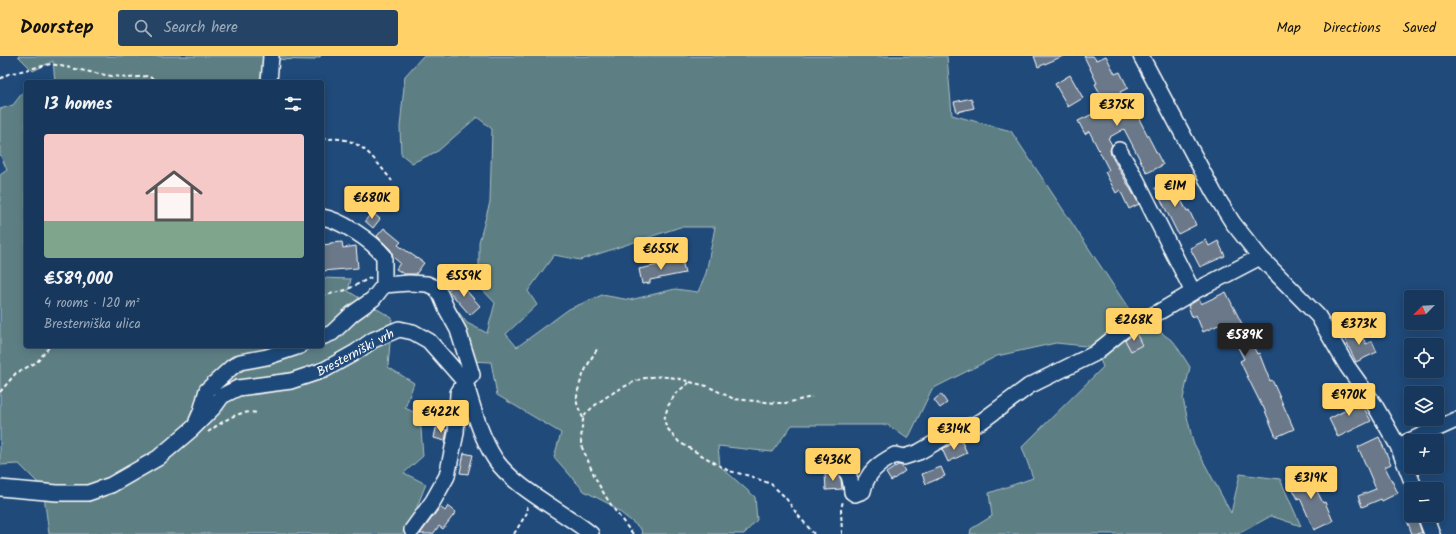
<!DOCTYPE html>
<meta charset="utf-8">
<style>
:root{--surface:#17385c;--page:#244365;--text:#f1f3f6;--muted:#9eacbb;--line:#365272;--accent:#ffd166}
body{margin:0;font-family:Kalam,sans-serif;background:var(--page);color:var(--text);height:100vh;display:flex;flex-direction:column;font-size:15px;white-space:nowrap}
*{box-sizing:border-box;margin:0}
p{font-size:13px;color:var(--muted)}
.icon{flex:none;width:22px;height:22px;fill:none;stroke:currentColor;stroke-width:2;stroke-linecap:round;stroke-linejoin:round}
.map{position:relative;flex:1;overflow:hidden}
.panel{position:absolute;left:24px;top:24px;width:300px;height:268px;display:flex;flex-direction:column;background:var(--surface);border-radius:4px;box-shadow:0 2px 10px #0003,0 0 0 1px var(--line)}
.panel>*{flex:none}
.needle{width:26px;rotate:246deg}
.buttons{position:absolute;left:1404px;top:234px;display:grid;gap:8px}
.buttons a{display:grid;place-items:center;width:40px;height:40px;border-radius:4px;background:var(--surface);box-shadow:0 2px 10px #0003,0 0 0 1px var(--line);font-size:20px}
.price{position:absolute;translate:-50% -34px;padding:0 9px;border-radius:4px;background:var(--accent);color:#111;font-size:13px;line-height:26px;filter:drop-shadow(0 1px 2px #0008)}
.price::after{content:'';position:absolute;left:50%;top:24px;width:12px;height:9px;margin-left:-6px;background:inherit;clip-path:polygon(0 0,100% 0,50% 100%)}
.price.on{background:#222;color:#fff}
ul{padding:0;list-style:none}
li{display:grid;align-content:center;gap:8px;height:212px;padding:0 20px}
li span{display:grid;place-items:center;height:124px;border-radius:4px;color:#555}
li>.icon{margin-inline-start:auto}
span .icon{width:72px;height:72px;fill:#fffc;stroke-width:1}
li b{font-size:17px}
h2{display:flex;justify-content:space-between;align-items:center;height:48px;padding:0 20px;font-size:17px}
header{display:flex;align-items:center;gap:24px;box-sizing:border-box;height:56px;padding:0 20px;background:var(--accent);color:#111}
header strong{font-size:19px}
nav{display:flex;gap:22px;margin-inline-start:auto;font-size:14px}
.search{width:280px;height:36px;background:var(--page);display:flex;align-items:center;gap:10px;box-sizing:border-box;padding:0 14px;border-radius:4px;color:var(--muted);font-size:15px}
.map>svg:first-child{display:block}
.green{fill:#5d7f84;stroke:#aebfc2;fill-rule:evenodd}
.building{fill:#6b7889;stroke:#fff}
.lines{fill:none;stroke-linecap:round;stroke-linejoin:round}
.minor-casing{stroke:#fff;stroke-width:18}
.path{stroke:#fff;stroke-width:2;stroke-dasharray:4 3;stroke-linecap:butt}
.minor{stroke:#1f4a7a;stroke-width:15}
.labels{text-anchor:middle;stroke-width:4;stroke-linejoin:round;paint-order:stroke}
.street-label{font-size:13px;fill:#fff;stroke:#1f4a7a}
</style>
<header>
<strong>Doorstep</strong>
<div class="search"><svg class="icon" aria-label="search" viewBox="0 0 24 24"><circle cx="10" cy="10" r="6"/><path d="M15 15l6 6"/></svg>Search here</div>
<nav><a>Map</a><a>Directions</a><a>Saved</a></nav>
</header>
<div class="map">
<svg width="1456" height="478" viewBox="0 0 1456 478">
<rect width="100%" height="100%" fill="#1f4a7a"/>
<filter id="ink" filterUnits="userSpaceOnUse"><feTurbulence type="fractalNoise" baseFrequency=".025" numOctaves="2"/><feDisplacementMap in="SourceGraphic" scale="8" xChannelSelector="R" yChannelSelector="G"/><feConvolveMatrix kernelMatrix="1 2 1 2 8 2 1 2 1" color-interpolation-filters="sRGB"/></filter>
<g filter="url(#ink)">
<path class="green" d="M18,0H321L312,4L265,3L259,26H55L53,5L33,15Z
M423,0H947L952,59L1011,75L1129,253L1174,286L1190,311L1183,343L1193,386L1231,457L1240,418L1280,423L1301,470L1271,460L1238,478H970L971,473L992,460L989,437L1033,422L1022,391L1103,311L1095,291L1056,287L997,300L932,333L908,383L888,369H792L772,396L718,390L720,410L755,441L757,464L744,478H642L641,473L611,449L584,435L554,401L561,377L497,339L491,306L467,305L447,241L467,267L487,277L495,247L479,230V186L490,146L492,73L477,61L438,95L412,107L401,98L400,71L405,20ZM680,171H715L706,217L698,236L675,233L630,244L602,239L569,253L517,291L506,278L537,249L528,235L554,199L580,204Z
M23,36L26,38V290H322V222L351,223L348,235L392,262L388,311L414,327L405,352L420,359L423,400L404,417L426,428L411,466L402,478H49L43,432L19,408L0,409V119L7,114L0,98V53L13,49Z"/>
<path class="building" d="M1034,0H1063L1038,11Z
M1084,0H1093L1096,4L1106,0L1115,18L1120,16L1128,32L1120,36L1132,59L1136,57L1163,109L1147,117L1124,73L1108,82L1112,89L1110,94L1111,99L1139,148L1129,153L1120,134L1116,137L1105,116L1109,114L1089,75L1085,78L1078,65L1107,51L1095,28L1097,27Z
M1070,19L1083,42L1068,51L1055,28Z
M971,42L974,52L957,56L954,46Z
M1170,124L1187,155L1189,154L1196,169L1178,178L1155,132Z
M372,156L380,163L373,172L365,165Z
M384,172L401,186L398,189L424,207L416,218H404L396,213L400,207L393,201L391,194L377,180Z
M1206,184L1209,190L1218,185L1225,200L1200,211L1190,192Z
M342,186L343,192L356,190L358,212L322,215V189L330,188V187Z
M682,204L685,217L650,224V227L642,228L639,213Z
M458,225L480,250L470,259L448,234Z
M1226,236L1257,298L1259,297L1270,325L1272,324L1294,373L1276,381L1263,350H1262L1248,322L1240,305L1244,303L1225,266L1203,276L1196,259L1192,261L1188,250L1199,243L1201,248Z
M1358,272L1366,288L1372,285L1377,296L1356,306L1343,280Z
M1136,277L1142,289L1131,295L1125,284Z
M1350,336L1358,352L1363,350L1371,365L1338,381L1329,363L1346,354L1340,341Z
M941,338L947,347L940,352L934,344Z
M436,372L447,374L445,385L434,382Z
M1379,381L1391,408L1385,411L1398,437L1382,445L1381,443L1362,451L1358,440L1376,433L1358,391Z
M961,384L967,397L948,406L942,393Z
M816,396L823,399L821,410L812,406Z
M464,397L473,399L468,418L460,417Z
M898,409H901L905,415L891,425L886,417Z
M941,411L945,420L926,428L922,418Z
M835,417L841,423L842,433L826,434L825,418Z
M1298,417L1300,421L1308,417L1323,447L1325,446L1333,465L1314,474L1300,442L1298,443L1287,422Z
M448,450L456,456L443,473L439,470L433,478H420L440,451L445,455Z
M1405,459H1416L1422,477L1412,478Z"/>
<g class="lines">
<defs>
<path id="minor" d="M1141,0L1214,137L1233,167L1260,201L1318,260L1347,310L1374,348L1398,390L1415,433
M269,26L271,0
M1119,94L1136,123L1193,236
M322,161C341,164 372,185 384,200V229L409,227L427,228L436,232L441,240L446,252L458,274L472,319L465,326C473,351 480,380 495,403C514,432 563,455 591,478
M322,281L332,277L352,258L373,243L384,229
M197,365L201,356L207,334L232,311L240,306L267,301L300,290
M1398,390L1456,364
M831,403C848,415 850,416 852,436L855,438L863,435C867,416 878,408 895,399L904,401L919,396L945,381L982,365L1029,330L1094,298L1126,272L1159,256L1193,236L1260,201
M0,432L57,437H88L111,429L158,402L192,373L214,351L222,340L238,332L291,325L324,314L356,296L373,284L399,273L413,276L429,285L465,326L458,337L456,377L447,420L433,445L412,474
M1425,459L1432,478"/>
</defs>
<use href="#minor" class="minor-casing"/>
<path class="path" d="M0,23L8,18L51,8L105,19L128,22L147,20L162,26
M322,84C358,77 372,100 392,125
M322,240L346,234L372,221
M690,326L707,330L734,343L776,347H786L812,341
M0,336L16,317L37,306L50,290
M583,362C581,357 578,352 577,347C575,332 589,304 598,292
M208,376C222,366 239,353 257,357
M514,478L528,455L527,450
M633,478C614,455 597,430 587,402C585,398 582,393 581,388C581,384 582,364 584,361C592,347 629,326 645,322C660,319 676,321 690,326L676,337L668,350L664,364L667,372L679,386L729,415L750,420L771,428L785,441L797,458L814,478
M842,478L841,453L843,445"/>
<use href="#minor" class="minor"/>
</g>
</g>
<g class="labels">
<g class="street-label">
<text transform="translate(355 296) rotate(-28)" y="5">Bresterniški vrh</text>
</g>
</g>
</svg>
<div class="buttons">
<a><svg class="needle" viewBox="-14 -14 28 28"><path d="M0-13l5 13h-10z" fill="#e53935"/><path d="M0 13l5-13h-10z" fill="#9eacbb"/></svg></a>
<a><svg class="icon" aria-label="locate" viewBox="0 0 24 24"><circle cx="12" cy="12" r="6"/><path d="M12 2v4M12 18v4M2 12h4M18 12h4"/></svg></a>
<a><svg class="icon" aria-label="layers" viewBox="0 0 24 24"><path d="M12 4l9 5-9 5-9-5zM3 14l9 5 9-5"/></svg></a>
<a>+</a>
<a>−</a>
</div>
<b class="price" style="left:1117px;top:71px">€375K</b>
<b class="price" style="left:1175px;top:152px">€1M</b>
<b class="price" style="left:372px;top:164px">€680K</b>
<b class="price" style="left:661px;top:215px">€655K</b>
<b class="price" style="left:464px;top:242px">€559K</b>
<b class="price" style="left:1134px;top:286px">€268K</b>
<b class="price" style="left:1359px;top:290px">€373K</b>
<b class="price on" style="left:1245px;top:301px">€589K</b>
<b class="price" style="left:1349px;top:361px">€970K</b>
<b class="price" style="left:441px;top:378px">€422K</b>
<b class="price" style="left:954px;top:395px">€314K</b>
<b class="price" style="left:833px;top:426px">€436K</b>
<b class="price" style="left:1311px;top:444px">€319K</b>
<section class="panel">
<h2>13 homes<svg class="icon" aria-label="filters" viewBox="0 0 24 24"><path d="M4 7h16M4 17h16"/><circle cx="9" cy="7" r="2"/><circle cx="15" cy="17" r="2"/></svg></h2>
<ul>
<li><span style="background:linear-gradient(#f6c9c9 70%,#7fa58c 0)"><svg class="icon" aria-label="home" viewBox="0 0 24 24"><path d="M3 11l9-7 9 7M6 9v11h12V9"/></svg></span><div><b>€589,000</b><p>4 rooms · 120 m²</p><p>Bresterniška ulica</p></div></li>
</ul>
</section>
</div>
